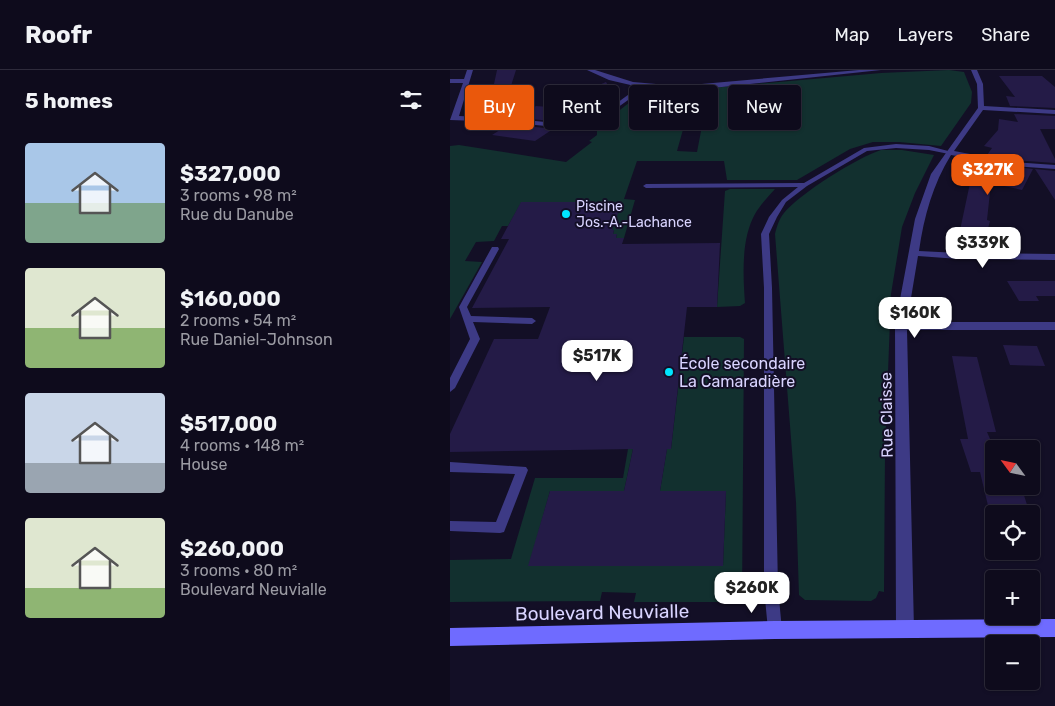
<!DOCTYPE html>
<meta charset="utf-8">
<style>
:root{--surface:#0e0b1c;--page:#1c1929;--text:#f1f3f6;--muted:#9b9ba3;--line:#2e2b3b;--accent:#ea580c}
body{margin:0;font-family:Rubik,sans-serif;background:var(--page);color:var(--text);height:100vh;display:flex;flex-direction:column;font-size:19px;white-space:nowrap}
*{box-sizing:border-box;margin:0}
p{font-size:16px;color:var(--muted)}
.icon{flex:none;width:28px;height:28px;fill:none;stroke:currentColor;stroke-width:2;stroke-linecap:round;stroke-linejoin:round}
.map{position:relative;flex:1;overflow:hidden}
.side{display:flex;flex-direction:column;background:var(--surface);width:450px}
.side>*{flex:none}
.hud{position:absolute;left:15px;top:15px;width:475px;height:45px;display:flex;gap:10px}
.needle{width:32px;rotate:303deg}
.buttons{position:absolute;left:535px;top:370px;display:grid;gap:10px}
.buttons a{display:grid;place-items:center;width:55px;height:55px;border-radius:5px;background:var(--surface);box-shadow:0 1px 4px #0004,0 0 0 1px var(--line);font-size:25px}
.price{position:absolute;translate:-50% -42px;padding:0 11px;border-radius:10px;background:#fff;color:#222;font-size:16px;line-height:32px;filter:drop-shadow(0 1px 2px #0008)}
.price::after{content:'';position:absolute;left:50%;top:30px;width:15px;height:11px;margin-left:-8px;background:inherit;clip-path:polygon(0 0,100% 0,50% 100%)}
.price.active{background:var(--accent);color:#fff}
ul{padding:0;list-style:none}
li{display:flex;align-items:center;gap:15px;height:125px;padding:0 25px}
li span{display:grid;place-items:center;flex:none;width:140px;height:100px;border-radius:5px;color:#555}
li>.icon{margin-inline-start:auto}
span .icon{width:60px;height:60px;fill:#fffc;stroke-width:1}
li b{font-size:21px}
h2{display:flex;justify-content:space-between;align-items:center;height:60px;padding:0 25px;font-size:21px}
.tag{padding:0 18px;border-radius:5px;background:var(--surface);box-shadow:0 1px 4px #0004,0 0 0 1px var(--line);font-size:18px;line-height:45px}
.tag.active{background:var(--accent);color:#fff}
header{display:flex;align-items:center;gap:30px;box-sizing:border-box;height:70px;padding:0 25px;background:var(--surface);border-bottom:1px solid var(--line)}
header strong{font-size:24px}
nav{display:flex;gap:28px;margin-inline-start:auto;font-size:18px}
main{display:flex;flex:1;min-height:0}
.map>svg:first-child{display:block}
.green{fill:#12302f;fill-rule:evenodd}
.building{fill:#241b47}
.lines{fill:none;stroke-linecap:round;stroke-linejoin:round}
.lane{fill:#3d3a85;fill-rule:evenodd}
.street{fill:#3d3a85;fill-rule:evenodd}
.secondary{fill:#6f6bff;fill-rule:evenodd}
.poi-dot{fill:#00e5ff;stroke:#130f26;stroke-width:2}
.labels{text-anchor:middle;stroke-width:4;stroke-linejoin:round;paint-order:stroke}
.far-poi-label{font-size:14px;fill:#d9d4ff;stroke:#130f26;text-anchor:start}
.poi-label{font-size:16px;fill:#d9d4ff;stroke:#130f26;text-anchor:start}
.street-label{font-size:16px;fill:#d9d4ff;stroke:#130f26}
.near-street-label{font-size:19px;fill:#d9d4ff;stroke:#130f26}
</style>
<header>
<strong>Roofr</strong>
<nav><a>Map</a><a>Layers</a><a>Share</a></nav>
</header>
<main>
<section class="side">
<h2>5 homes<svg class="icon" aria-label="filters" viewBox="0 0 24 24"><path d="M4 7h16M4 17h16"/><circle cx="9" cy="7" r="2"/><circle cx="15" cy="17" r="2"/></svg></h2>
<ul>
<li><span style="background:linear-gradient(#a9c7e8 60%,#7fa58c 0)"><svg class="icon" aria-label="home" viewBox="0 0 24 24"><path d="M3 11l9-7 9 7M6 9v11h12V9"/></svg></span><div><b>$327,000</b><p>3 rooms · 98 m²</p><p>Rue du Danube</p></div></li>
<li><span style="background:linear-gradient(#dfe7d0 60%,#8fb573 0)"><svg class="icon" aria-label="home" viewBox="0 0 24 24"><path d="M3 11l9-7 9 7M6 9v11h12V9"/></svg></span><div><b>$160,000</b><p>2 rooms · 54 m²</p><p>Rue Daniel-Johnson</p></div></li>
<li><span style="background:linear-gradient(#c9d6e8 70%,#9aa5b1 0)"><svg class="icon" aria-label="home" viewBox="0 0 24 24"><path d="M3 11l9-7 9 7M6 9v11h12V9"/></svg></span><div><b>$517,000</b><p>4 rooms · 148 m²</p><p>House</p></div></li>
<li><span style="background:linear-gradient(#dfe7d0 70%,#8fb573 0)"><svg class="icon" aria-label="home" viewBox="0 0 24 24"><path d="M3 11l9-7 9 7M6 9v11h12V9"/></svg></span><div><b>$260,000</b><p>3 rooms · 80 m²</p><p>Boulevard Neuvialle</p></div></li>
</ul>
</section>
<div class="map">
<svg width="605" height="636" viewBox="0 0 605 636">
<rect width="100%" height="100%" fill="#130f26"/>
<path class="green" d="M499,0L514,2L522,22L521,33L491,76L449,72H423L400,79L347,110H277L274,91H187L174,129L185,130L174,168H166L167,164H163L164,160H162L171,132L71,133L58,156H52L44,171L26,172L15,191L32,192L0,249V76L9,75L116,92L142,72L139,71L147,65V58L194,21L199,20L249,19L431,3ZM234,56H252L247,82L227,81Z
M431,80H452L484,85L465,123L452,157L441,224L435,381L434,522L429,521L426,528L421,531L355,530L349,525L346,432L325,164C327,156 329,149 334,143C349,124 408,87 431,80Z
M280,119H325C318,127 310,135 305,144C291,169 293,205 295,233L290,236L267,237L275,121Z
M234,267H290L294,269L292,530L288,532H184L186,523L152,522L150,531L0,532V490L61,489L85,408H173L178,379H183L174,421H100L79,496H273L276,421H210L217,379H221Z"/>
<path class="building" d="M47,0H66L54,38L39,37Z
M549,6H592L605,17V38L560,36L556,26L565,27Z
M156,12L160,19L113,52L69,48L86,36L99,37Z
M564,44L605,46V59H590L605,89V93L563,90L537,85L542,78L534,76L548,60L549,49L568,52Z
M59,54L103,59L85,71L42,65Z
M533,93L583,99L572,120L554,116L550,108L548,115L541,113L537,150L540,151L535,170L509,165L520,113Z
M585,99L605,101V130Z
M71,132H172L162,160H164L163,164H167L166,168H174L172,174L270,173L267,237H237L221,379H217L210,421H276L273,496H78L100,421H174L183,379L0,382V364L44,269H88L100,237L22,238L59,169H51Z
M557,211H605V226H586L589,231H569Z
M553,275L587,276L595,296L560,295Z
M502,286L527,287L546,362H537L544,378V416H571L580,444H540L530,402H521L510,369H518Z"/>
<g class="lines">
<path class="lane" d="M446,74L479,76L502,82L499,84L479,80L446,78L417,81L357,116L336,132L327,147L319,164L322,218L328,518L332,560L330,565L325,567L320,565L318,560L314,518V218L311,164L319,147L332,130L348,117L196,118L193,116L196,114L354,113L414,78Z
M42,177H48L49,179L17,237L21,246L82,248L86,251L82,254L23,252L30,269L5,318L0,322V308L20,269L9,237Z
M0,392L76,397L78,400L54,462L50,463L0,461V451L46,452L65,404L0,402Z"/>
<path class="street" d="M17,0H23L9,46L55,48L135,56L189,17L159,10L137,0H145L183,12L229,16L409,0H431L253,19L195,18L136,60L55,52L0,50L13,13H0V9H14Z
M521,0H527L533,14L534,36L605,40V44L533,40L504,81L563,92L605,95V99L563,96L501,85C483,114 474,146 469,181L509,183L605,184V190L509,189L468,186L457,252H605V260H457L464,559L461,565L455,568L449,565L446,559L445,256L465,149L481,104L528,38L527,14Z"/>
<path class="secondary" d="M605,549V567L325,569L0,576V558L325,551Z"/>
</g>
<g class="poi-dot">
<circle cx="116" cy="144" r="5"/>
<circle cx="219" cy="302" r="5"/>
</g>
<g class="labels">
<g class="far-poi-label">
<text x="126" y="141">Piscine<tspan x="126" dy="16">Jos.-A.-Lachance</tspan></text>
</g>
<g class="poi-label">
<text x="229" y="299">École secondaire<tspan x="229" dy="18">La Camaradière</tspan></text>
</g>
<g class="street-label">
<text transform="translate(436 345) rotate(-91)" y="6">Rue Claisse</text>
</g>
<g class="near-street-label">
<text transform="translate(152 542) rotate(-1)" y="7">Boulevard Neuvialle</text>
</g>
</g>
</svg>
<div class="buttons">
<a><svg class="needle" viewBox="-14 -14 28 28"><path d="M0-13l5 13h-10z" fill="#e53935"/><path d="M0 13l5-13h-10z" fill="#9b9ba3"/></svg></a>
<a><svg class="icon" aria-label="locate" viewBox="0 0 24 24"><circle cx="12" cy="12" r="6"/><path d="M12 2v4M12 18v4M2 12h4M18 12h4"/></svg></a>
<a>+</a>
<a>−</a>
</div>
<b class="price active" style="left:538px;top:126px">$327K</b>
<b class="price" style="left:533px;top:199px">$339K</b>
<b class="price" style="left:465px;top:269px">$160K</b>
<b class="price" style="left:147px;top:312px">$517K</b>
<b class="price" style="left:302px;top:544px">$260K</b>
<div class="hud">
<a class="tag active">Buy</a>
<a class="tag">Rent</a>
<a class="tag">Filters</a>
<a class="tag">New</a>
</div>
</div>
</main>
